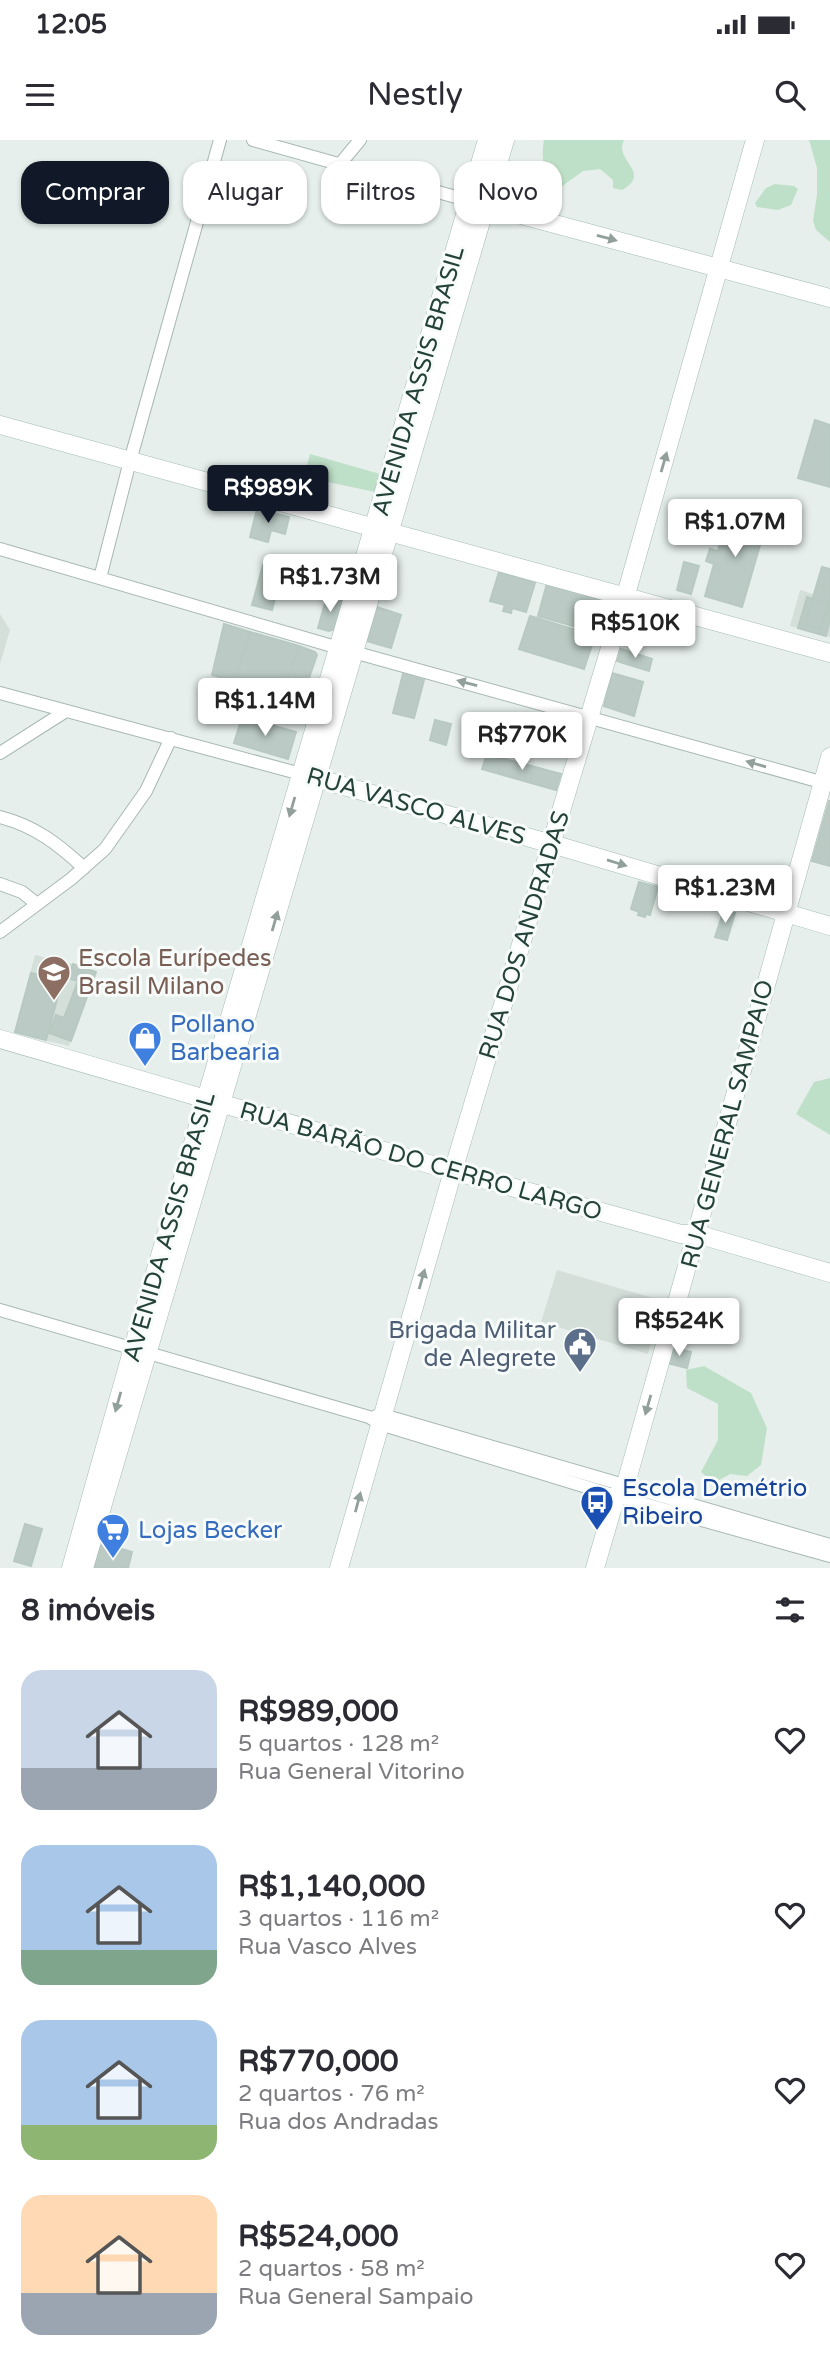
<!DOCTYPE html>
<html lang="pt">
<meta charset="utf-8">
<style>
:root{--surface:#fff;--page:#f7f7f7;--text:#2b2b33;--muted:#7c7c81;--accent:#111827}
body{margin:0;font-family:"Varela Round",sans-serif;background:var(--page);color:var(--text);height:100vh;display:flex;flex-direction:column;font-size:26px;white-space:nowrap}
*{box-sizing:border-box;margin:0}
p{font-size:23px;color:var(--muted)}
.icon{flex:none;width:38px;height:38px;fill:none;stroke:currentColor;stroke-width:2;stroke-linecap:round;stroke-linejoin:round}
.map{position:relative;height:1428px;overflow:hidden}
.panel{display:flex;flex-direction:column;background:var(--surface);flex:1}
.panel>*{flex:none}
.top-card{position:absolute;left:21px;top:21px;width:789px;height:63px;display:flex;gap:14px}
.price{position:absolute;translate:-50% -60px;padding:0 16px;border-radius:7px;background:#fff;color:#222;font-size:23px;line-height:46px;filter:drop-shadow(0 2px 4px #0008)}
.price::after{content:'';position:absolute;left:50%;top:42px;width:21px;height:16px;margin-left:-10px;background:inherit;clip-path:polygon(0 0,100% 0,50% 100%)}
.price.selected{background:var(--accent);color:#fff}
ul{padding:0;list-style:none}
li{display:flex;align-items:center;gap:21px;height:175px;padding:0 21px}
li span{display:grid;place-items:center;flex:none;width:196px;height:140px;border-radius:21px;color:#555}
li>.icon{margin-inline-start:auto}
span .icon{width:84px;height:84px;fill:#fffc;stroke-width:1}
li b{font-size:30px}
h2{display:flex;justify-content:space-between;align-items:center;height:84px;padding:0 21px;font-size:30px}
.pill{padding:0 24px;border-radius:21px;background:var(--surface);box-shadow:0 2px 5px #0004;font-size:24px;line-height:63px}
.pill.selected{background:var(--accent);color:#fff}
.status{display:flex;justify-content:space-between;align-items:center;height:49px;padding:0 35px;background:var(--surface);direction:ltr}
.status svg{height:19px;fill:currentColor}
header{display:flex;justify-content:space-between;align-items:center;height:91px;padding:0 21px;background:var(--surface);font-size:32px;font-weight:600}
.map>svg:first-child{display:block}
.built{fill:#d4dfda}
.green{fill:#bfe0c8}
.building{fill:#bbcac4;stroke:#b8c9c2;stroke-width:2}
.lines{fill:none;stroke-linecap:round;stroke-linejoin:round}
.street-casing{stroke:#a8b8b2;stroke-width:14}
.secondary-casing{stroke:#a4bbb3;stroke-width:19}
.street{stroke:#fff;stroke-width:12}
.secondary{stroke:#fff;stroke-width:18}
.oneway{fill:#92a09c}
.labels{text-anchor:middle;stroke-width:6;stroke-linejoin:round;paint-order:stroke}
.street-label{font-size:24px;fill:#24423a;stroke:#f7fbf9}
.education-label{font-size:24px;fill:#785e54;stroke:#f7fbf9;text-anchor:start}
.shop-label{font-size:24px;fill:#366cbe;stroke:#f7fbf9;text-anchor:start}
.service-label{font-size:24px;fill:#4e5e75;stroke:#f7fbf9;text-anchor:end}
.transit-label{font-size:24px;fill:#164399;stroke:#f7fbf9;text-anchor:start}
</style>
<div class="status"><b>12:05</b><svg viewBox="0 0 49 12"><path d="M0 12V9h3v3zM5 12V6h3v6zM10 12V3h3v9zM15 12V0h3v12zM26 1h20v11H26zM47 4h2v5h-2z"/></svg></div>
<header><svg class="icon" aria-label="menu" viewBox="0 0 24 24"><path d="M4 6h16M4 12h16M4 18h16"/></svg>Nestly<svg class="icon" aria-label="search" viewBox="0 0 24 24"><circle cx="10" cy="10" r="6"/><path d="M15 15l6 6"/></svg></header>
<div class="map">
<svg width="830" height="1428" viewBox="0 0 830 1428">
<rect width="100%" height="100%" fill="#e6efeb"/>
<path class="built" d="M800,450L830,459V497L790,486Z
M0,474L10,490L0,524Z
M35,815L73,824L96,832L69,906L14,893Z
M557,1130L663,1161L648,1214L541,1182Z"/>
<path class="green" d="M544,0H624C613,21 653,32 622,50L613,48V40L600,29L583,31L561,47L552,46C543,33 541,15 544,0Z
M809,0H830V102L816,90L813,81L817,55V28Z
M775,44L794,46L798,49L791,65L778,70L757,67L755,63L766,48Z
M310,314L380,334L375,352L304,337Z
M830,938V995L796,974L814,942Z
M704,1226L751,1253L767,1288L761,1325L747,1336L730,1334L714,1343L701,1332L718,1300V1264L687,1248L686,1230Z"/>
<path class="building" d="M815,280L830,285V347L798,338Z
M257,369L289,377L285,394L271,390L268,402L250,397Z
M729,371L767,381L742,467L705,456L714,424L706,421L710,409L718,411Z
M684,422L699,426L691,454L677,450Z
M263,425L282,430L272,470L252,465Z
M822,427L830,429V460L821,489L805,484Z
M499,432L535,443L526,472L512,468L511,473L503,471L505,465L490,461Z
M548,440L615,460L605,495L538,476Z
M327,456L343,460L335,489L329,491L318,488Z
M807,457L830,464V480L826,496L798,488Z
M377,467L401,475L391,508L367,501Z
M530,476L595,496L584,529L519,509Z
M224,484L250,492L235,541L212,535Z
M250,492L299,506L282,552L236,538Z
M299,506L315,512L317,515L302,558L282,552Z
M621,509L652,519L649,531L617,521Z
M612,533L643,542L634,576L604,566Z
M403,534L424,540L414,578L393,573Z
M242,577L296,592L288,619L234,603Z
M435,580L451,584L446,605L430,600Z
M487,614L561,634L556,650L482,629Z
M829,661H830V726L812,721Z
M639,742L658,747L650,775L646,774L645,777L638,775L639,772L631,769Z
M724,770L735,773L727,800L715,797Z
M73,824L96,832L71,901L49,893L56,875L64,878L78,841L68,838Z
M31,833L62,841L46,900L15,892Z
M671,1207L691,1212L687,1228L667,1223Z
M25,1384L42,1389L31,1426L14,1421Z
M101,1403L132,1412L128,1428H94Z"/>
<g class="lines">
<defs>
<path id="street" d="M253,0L470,61
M340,24L360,0
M0,409L339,508L828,644
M100,438L130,321L220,0
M0,553L301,634
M0,613L66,571
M0,677C35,686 58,704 84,728
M0,744L22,752L37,764
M0,792L71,739L105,709L146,651L171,598
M0,1170L369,1277L380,1284L616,1356L830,1416
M376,1276L383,1275L830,1405"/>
<path id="secondary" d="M477,63L830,158
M0,285L830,513
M308,636L552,704L830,786
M0,899L453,1031L681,1094H697L830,1133
M71,1428L133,1208L487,0
M84,1428L505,0
M339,1428L453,1031L625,458L755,0
M595,1428L616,1356L625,1347L830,617"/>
</defs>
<use href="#street" class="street-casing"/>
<use href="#secondary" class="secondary-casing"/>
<use href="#street" class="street"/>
<use href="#secondary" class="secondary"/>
</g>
<defs><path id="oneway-solid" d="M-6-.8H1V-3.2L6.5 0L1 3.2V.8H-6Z" transform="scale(1.75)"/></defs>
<g class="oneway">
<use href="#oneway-solid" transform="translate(607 98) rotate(15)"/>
<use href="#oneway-solid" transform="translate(664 322) rotate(-74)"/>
<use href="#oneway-solid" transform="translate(467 543) rotate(-165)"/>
<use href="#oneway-solid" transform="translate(756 624) rotate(-164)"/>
<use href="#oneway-solid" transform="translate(292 667) rotate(106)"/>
<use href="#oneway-solid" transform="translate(617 723) rotate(17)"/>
<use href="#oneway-solid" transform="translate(275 781) rotate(-74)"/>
<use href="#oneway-solid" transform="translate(422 1139) rotate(-74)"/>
<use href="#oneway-solid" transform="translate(118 1262) rotate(106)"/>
<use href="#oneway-solid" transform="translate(648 1265) rotate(106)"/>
<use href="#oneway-solid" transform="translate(358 1362) rotate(-75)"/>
</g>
<defs>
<symbol id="school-pin" viewBox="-11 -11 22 30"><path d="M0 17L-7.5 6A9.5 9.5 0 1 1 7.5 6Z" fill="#8d6e63" stroke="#f7fbf9"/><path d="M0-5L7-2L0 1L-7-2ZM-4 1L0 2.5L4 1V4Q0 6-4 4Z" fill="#fff"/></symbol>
<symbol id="shop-pin" viewBox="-11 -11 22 30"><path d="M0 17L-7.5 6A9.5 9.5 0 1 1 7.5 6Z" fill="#3f7fe0" stroke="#f7fbf9"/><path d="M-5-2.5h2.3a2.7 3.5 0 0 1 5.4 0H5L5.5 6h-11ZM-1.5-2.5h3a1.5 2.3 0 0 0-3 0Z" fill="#fff"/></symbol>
<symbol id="civic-pin" viewBox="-11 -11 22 30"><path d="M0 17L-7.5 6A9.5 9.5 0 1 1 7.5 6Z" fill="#5c6f8a" stroke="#f7fbf9"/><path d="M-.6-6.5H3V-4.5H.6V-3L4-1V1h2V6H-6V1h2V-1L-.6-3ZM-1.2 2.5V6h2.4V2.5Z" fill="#fff"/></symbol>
<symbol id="bus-pin" viewBox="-11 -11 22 30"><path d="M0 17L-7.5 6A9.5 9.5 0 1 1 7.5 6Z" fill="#1a4fb4" stroke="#f7fbf9"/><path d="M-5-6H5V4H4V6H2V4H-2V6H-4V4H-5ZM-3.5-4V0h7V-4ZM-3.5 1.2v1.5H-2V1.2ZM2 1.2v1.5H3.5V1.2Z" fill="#fff"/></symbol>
<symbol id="supermarket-pin" viewBox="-11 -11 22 30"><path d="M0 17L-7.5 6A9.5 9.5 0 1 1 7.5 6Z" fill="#3f7fe0" stroke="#f7fbf9"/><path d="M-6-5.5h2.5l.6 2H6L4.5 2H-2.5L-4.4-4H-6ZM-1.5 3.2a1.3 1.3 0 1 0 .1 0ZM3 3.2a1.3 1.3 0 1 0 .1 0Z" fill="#fff"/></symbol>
</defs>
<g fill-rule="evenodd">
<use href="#school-pin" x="35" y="813" width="38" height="52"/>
<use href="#shop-pin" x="126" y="879" width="38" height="52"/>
<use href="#civic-pin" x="561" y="1185" width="38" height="52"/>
<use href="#bus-pin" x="578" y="1343" width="38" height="52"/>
<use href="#supermarket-pin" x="94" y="1371" width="38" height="52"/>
</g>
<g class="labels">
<g class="street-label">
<text transform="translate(418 241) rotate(-74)" y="8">AVENIDA ASSIS BRASIL</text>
<text transform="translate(416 666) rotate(16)" y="8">RUA VASCO ALVES</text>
<text transform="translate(524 795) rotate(-73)" y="8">RUA DOS ANDRADAS</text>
<text transform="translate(727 984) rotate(-75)" y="8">RUA GENERAL SAMPAIO</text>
<text transform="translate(421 1021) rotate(16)" y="8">RUA BARÃO DO CERRO LARGO</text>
<text transform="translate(169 1087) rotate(-74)" y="8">AVENIDA ASSIS BRASIL</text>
</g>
<g class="education-label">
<text x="78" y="826">Escola Eurípedes<tspan x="78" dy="28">Brasil Milano</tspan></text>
</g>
<g class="shop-label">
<text x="170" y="892">Pollano<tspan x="170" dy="28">Barbearia</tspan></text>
<text x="138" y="1398">Lojas Becker</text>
</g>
<g class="service-label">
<text x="556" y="1198">Brigada Militar<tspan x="556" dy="28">de Alegrete</tspan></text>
</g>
<g class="transit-label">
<text x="622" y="1356">Escola Demétrio<tspan x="622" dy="28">Ribeiro</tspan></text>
</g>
</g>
</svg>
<b class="price selected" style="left:268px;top:385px">R$989K</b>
<b class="price" style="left:735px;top:419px">R$1.07M</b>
<b class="price" style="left:330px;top:474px">R$1.73M</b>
<b class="price" style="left:635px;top:520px">R$510K</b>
<b class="price" style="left:265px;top:598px">R$1.14M</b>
<b class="price" style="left:522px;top:632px">R$770K</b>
<b class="price" style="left:725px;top:785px">R$1.23M</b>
<b class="price" style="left:679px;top:1218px">R$524K</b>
<div class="top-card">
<a class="pill selected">Comprar</a>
<a class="pill">Alugar</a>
<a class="pill">Filtros</a>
<a class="pill">Novo</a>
</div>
</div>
<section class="panel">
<h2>8 imóveis<svg class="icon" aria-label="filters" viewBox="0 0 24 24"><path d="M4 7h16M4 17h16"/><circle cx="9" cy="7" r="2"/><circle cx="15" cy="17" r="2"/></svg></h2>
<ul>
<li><span style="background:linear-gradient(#c9d6e8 70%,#9aa5b1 0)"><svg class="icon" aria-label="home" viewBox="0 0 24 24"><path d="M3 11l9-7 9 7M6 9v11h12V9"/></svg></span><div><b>R$989,000</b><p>5 quartos · 128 m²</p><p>Rua General Vitorino</p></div><svg class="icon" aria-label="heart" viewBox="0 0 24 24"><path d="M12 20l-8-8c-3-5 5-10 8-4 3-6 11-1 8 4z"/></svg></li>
<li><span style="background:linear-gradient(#a9c7e8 75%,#7fa58c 0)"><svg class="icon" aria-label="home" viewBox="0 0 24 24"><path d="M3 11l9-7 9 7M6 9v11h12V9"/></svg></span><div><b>R$1,140,000</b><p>3 quartos · 116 m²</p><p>Rua Vasco Alves</p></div><svg class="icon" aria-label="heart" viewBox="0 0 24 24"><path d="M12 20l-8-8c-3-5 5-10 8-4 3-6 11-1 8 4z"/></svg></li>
<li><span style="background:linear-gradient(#a9c7e8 75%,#8fb573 0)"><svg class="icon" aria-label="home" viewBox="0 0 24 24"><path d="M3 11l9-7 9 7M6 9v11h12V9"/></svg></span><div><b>R$770,000</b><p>2 quartos · 76 m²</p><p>Rua dos Andradas</p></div><svg class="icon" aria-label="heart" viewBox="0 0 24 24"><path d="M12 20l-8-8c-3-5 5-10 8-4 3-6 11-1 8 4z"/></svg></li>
<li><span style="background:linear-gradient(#ffd9b3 70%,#9aa5b1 0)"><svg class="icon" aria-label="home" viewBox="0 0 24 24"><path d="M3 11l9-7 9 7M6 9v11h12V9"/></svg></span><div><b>R$524,000</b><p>2 quartos · 58 m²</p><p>Rua General Sampaio</p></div><svg class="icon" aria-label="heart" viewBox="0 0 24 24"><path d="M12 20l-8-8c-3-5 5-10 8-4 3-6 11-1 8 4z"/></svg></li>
</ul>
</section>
